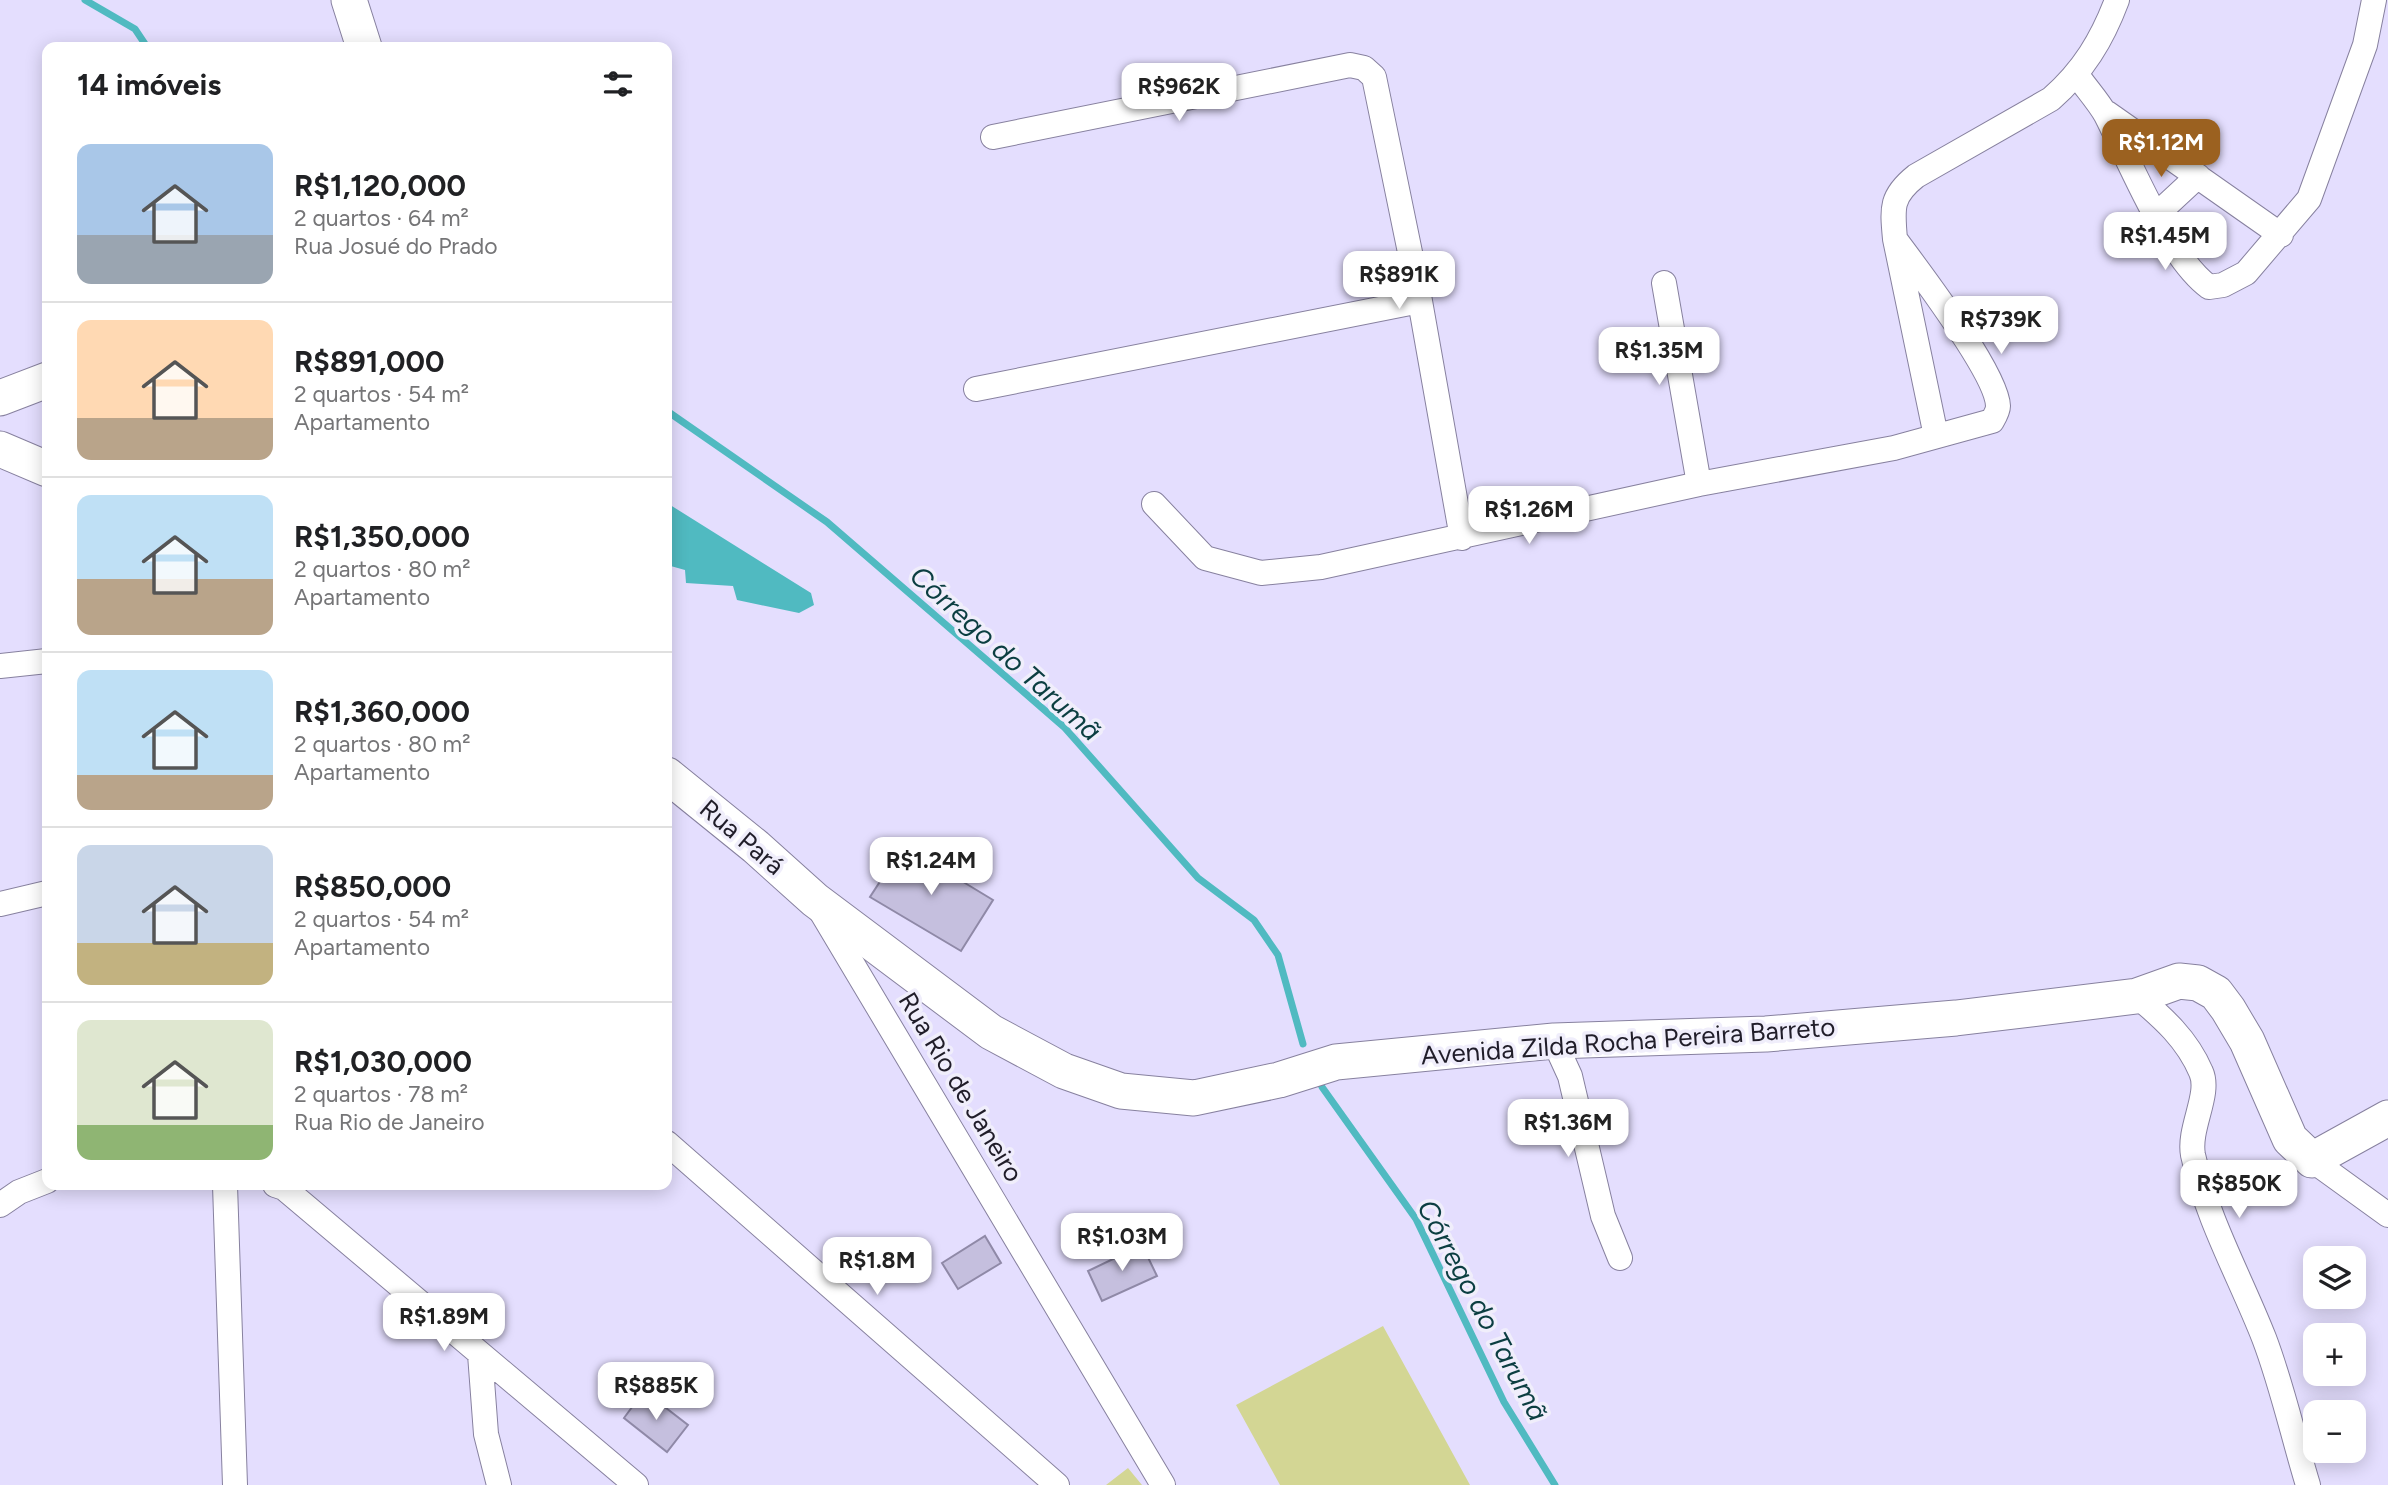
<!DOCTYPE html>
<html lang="pt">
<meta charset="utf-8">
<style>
:root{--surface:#fff;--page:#f2f2f2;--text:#202124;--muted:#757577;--line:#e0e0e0;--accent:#9b6120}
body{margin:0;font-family:Figtree,sans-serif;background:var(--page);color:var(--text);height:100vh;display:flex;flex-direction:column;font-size:26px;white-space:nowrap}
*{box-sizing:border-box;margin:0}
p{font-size:23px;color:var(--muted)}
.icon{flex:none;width:38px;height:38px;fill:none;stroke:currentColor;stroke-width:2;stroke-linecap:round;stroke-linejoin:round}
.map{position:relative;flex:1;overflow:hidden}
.side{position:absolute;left:42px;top:42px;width:630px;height:1148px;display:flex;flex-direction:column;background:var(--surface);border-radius:14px;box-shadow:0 4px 18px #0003}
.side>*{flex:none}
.buttons{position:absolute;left:2303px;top:1246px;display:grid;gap:14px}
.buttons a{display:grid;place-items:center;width:63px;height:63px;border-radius:14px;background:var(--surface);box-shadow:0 4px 18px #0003;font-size:35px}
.price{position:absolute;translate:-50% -60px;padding:0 16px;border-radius:14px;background:#fff;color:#222;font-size:23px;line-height:46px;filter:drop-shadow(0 2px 4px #0008)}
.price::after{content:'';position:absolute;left:50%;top:42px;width:21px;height:16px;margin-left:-10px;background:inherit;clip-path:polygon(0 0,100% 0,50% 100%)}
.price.active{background:var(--accent);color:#fff}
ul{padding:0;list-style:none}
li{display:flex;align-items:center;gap:21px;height:175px;padding:0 35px}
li+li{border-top:2px solid var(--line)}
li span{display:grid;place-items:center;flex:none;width:196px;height:140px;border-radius:14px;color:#555}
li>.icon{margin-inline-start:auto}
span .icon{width:84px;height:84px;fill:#fffc;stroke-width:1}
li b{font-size:30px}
h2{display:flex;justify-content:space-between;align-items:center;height:84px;padding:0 35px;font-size:30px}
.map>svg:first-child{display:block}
.green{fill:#d3d694}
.water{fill:#50bac1}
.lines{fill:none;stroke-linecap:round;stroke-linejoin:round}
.stream{stroke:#50bac1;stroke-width:7}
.building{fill:#c5bfde;stroke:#8f89a7;stroke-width:2}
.street-casing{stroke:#87819f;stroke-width:26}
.secondary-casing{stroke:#87819f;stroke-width:37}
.street{stroke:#fff;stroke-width:24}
.secondary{stroke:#fff;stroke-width:35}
.labels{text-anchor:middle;stroke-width:7;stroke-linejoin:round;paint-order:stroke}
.street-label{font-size:26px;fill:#201d29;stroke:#f0eefb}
.water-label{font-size:28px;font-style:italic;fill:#0b3e41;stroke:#f0eefb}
</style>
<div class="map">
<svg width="2388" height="1485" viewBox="0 0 2388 1485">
<rect width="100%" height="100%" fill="#e4defe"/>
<path class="green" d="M1383,1326L1470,1485H1280L1236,1405Z
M1128,1468L1142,1485H1106Z"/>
<path class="water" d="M667,503L811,593L814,605L799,613L737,600L733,586L686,583L685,570L667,565Z"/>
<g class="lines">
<path class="stream" d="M85,0L135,29L147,47
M667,411L827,522L1064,727L1198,878L1254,920L1278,955L1303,1044
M1322,1087L1416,1219L1504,1402L1555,1485"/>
</g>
<path class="building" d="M907,840L930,855L927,860L993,900L961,951L870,897Z
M985,1236L1001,1263L958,1289L942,1263Z
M1142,1245L1157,1276L1102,1301L1088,1271Z
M644,1391L688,1425L667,1452L624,1418Z"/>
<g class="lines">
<defs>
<path id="street" d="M2077,75C2086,88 2098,101 2106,115C2130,162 2168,257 2209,287L2223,285L2246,273L2309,199L2365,45L2374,0
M2107,113L2281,235
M993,137L1350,65L1364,68L1374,77L1420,301L1462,538
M2156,215L2198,176
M1664,283L1699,484
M976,389L1420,301
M1936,436L1895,239C1892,207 1891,196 1916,176L2051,99C2083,71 2102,40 2117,0
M1154,504L1205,558L1261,573L1321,567L1699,484L1894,448L1992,421C1995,416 1998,411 1998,406C1997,373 1917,269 1895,239
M0,666L47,661
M0,904L47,893
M822,913L1163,1485
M2137,996C2163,1018 2187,1039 2201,1072C2211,1094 2188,1128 2193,1155C2207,1219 2240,1277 2264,1338C2282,1385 2293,1436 2308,1485
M1554,1041L1570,1076L1603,1216L1620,1258
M667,1143L1057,1485
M2312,1160L2388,1215
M225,1185L235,1485
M275,1185L284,1188L636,1485
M0,1205L19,1192L47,1181
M480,1354L486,1434L499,1485"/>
<path id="secondary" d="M349,0L364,47
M0,398L47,380
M0,449L47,469
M667,775L756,847L815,900L991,1032L1064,1071L1121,1091L1194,1098L1279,1080L1336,1062L1554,1041L1766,1034L1956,1018L2137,996L2179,981L2198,983L2216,993L2228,1009L2247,1041L2290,1139L2312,1160L2388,1118"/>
</defs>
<use href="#street" class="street-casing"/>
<use href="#secondary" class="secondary-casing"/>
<use href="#street" class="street"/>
<use href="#secondary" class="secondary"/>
</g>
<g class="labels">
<g class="street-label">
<text transform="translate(742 837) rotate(40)" y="9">Rua Pará</text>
<text transform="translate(1628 1041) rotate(-4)" y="9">Avenida Zilda Rocha Pereira Barreto</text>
<text transform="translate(961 1087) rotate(59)" y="9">Rua Rio de Janeiro</text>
</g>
<g class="water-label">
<text transform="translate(1006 653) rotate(42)" y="10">Córrego do Tarumã</text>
<text transform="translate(1483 1310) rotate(62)" y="10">Córrego do Tarumã</text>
</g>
</g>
</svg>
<div class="buttons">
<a><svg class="icon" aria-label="layers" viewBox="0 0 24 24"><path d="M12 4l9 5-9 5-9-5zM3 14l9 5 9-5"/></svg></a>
<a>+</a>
<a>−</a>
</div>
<b class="price" style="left:1179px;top:123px">R$962K</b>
<b class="price active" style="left:2161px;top:179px">R$1.12M</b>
<b class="price" style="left:2165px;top:272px">R$1.45M</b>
<b class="price" style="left:1399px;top:311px">R$891K</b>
<b class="price" style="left:2001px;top:356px">R$739K</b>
<b class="price" style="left:1659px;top:387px">R$1.35M</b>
<b class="price" style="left:1529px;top:546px">R$1.26M</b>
<b class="price" style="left:931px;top:897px">R$1.24M</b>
<b class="price" style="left:1568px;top:1159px">R$1.36M</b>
<b class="price" style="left:2239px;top:1220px">R$850K</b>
<b class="price" style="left:1122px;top:1273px">R$1.03M</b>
<b class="price" style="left:877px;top:1297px">R$1.8M</b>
<b class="price" style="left:444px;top:1353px">R$1.89M</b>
<b class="price" style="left:656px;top:1422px">R$885K</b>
<section class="side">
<h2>14 imóveis<svg class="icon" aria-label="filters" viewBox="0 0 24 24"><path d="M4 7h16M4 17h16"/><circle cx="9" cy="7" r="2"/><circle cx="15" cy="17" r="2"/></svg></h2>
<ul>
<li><span style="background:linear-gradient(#a9c7e8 65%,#9aa5b1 0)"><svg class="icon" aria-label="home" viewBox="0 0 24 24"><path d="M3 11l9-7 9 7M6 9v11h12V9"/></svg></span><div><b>R$1,120,000</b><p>2 quartos · 64 m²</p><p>Rua Josué do Prado</p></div></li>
<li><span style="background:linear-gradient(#ffd9b3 70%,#b9a48a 0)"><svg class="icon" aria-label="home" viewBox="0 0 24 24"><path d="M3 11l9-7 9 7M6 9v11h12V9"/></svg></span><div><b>R$891,000</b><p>2 quartos · 54 m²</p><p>Apartamento</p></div></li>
<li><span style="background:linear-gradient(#bfe0f5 60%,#b9a48a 0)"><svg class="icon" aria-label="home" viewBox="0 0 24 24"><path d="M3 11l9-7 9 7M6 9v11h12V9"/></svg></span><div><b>R$1,350,000</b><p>2 quartos · 80 m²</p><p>Apartamento</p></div></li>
<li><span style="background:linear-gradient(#bfe0f5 75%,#b9a48a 0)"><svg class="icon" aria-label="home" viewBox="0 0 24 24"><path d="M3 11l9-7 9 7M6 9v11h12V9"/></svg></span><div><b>R$1,360,000</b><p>2 quartos · 80 m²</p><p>Apartamento</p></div></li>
<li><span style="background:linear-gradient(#c9d6e8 70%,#c2b280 0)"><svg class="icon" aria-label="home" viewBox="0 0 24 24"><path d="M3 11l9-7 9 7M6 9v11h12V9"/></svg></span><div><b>R$850,000</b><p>2 quartos · 54 m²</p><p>Apartamento</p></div></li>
<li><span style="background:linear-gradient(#dfe7d0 75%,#8fb573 0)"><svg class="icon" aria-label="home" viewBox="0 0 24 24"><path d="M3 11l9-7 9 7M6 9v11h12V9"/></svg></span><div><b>R$1,030,000</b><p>2 quartos · 78 m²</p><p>Rua Rio de Janeiro</p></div></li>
</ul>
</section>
</div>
